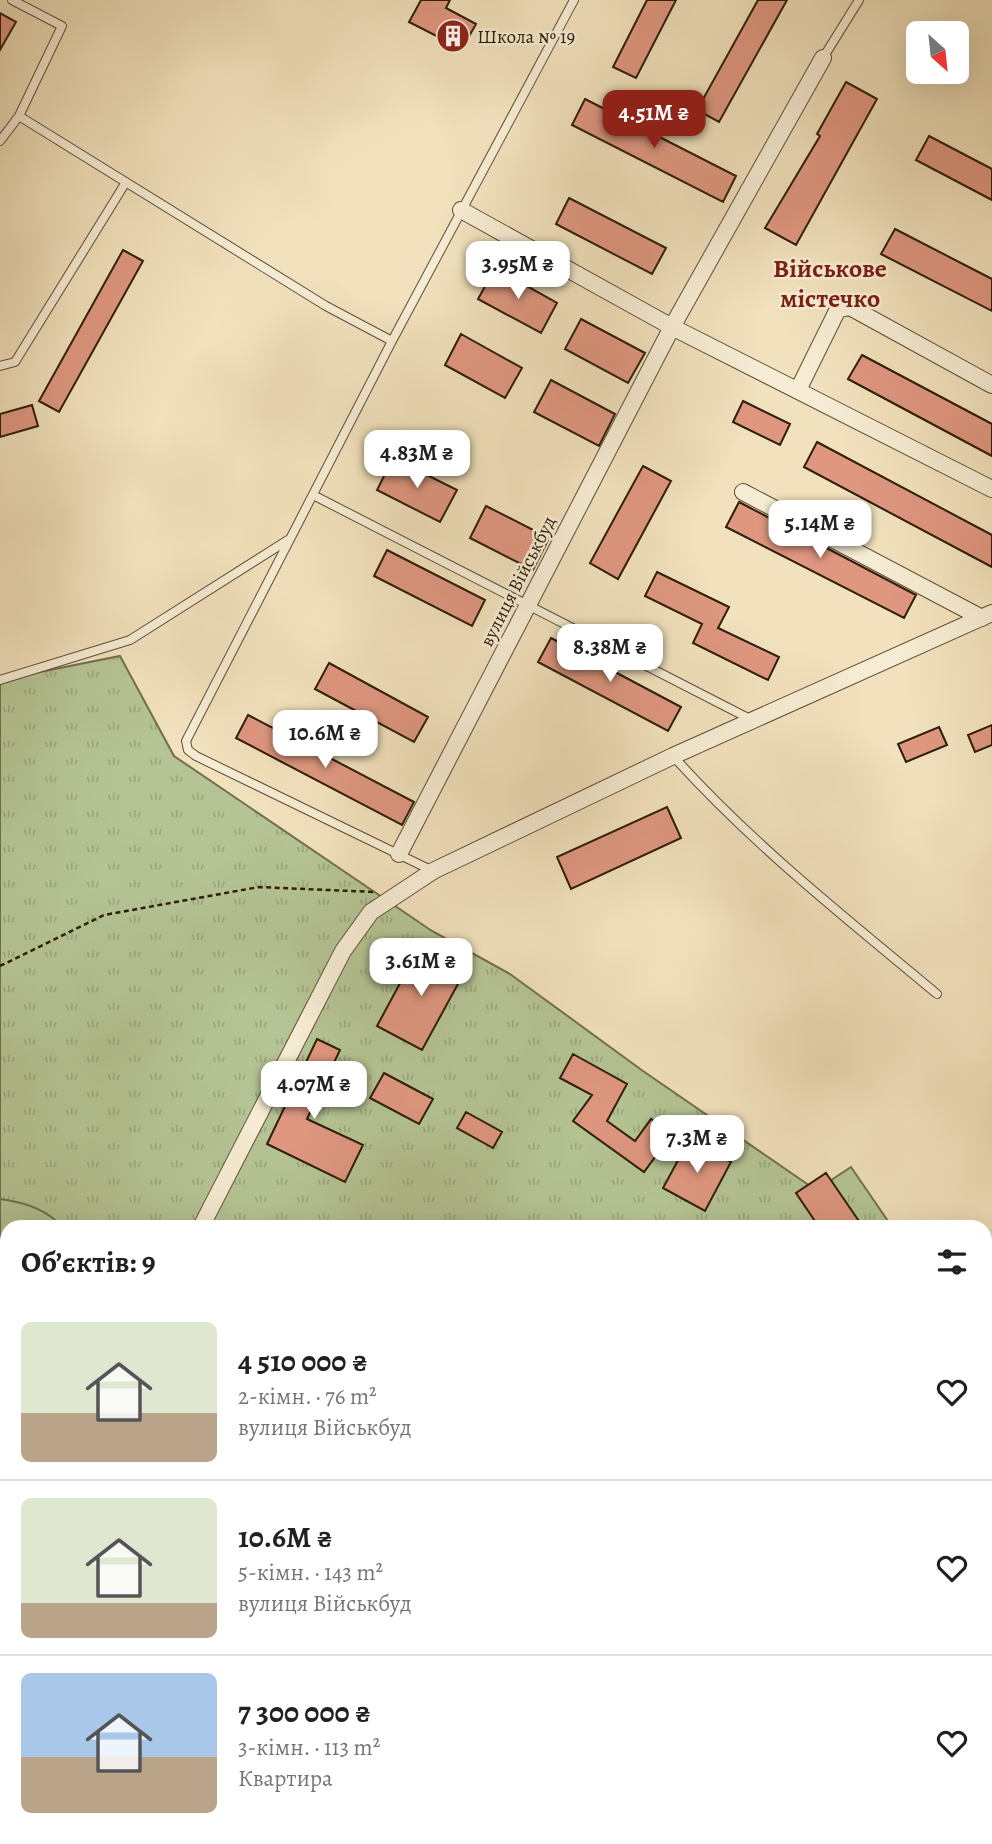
<!DOCTYPE html>
<html lang="uk">
<meta charset="utf-8">
<style>
:root{--surface:#fff;--page:#f6f6f6;--text:#202124;--muted:#757577;--line:#e0e0e0;--accent:#8f2418}
body{margin:0;font-family:Alegreya,serif;background:var(--page);color:var(--text);height:100vh;display:flex;flex-direction:column;font-size:26px;white-space:nowrap}
*{box-sizing:border-box;margin:0}
p{font-size:23px;color:var(--muted)}
.icon{flex:none;width:38px;height:38px;fill:none;stroke:currentColor;stroke-width:2;stroke-linecap:round;stroke-linejoin:round}
.map{position:relative;flex:1;overflow:hidden}
.panel{position:absolute;left:0px;top:1220px;width:992px;height:625px;display:flex;flex-direction:column;background:var(--surface);border-radius:21px 21px 0 0;box-shadow:0 7px 28px #0002}
.panel>*{flex:none}
.needle{width:46px;rotate:153deg}
.buttons{position:absolute;left:906px;top:21px;display:grid;gap:14px}
.buttons a{display:grid;place-items:center;width:63px;height:63px;border-radius:10px;background:var(--surface);box-shadow:0 7px 28px #0002;font-size:35px}
.price{position:absolute;translate:-50% -60px;padding:0 16px;border-radius:14px;background:#fff;color:#222;font-size:23px;line-height:46px;filter:drop-shadow(0 2px 4px #0008)}
.price::after{content:'';position:absolute;left:50%;top:42px;width:21px;height:16px;margin-left:-10px;background:inherit;clip-path:polygon(0 0,100% 0,50% 100%)}
.price.on{background:var(--accent);color:#fff}
ul{padding:0;list-style:none}
li{display:flex;align-items:center;gap:21px;height:175px;padding:0 21px}
li+li{border-top:2px solid var(--line)}
li span{display:grid;place-items:center;flex:none;width:196px;height:140px;border-radius:10px;color:#555}
li>.icon{margin-inline-start:auto}
span .icon{width:84px;height:84px;fill:#fffc;stroke-width:1}
li b{font-size:30px}
h2{display:flex;justify-content:space-between;align-items:center;height:84px;padding:0 21px;font-size:30px}
.map>svg:first-child{display:block}
.grass{fill:url(#grass-tufts);stroke:#70704e;stroke-width:2}
.pitch{fill:#b5c494;stroke:#70704e;stroke-width:2}
.lines{fill:none;stroke-linecap:round;stroke-linejoin:round}
.taxiway{stroke:#8e7f62;stroke-width:38}
.building{fill:#df9780;stroke:#2c1d08;stroke-width:2}
.lane-casing{stroke:#5d4e35;stroke-width:10}
.street-casing{stroke:#5d4e35;stroke-width:18}
.path{stroke:#2c1d08;stroke-width:2.5;stroke-dasharray:5 3.5;stroke-linecap:butt}
.lane{stroke:#f6ecd3;stroke-width:8}
.street{stroke:#f6ecd3;stroke-width:16}
.labels{text-anchor:middle;stroke-width:5;stroke-linejoin:round;paint-order:stroke}
.poi-label{font-size:19px;fill:#2c1d08;stroke:#f6ecd3;text-anchor:start}
.street-label{font-size:19px;fill:#2c1d08;stroke:#f6ecd3}
.district-label{font-size:26px;font-weight:bold;fill:#7a1f14;stroke:#f6ecd3}
</style>
<div class="map">
<svg width="992" height="1844" viewBox="0 0 992 1844">
<defs>
<pattern id="grass-tufts" width="24" height="20" patternUnits="userSpaceOnUse" patternTransform="scale(1.75)"><rect width="24" height="20" fill="#b5c494"/><path d="M3 7l-1-3M5 7V3M7 7l1-3M15 17l-1-3M17 17v-4M19 17l1-3" fill="none" stroke="#9ca87e"/></pattern>
</defs>
<rect width="100%" height="100%" fill="#f1e1bc"/>
<filter id="stains"><feTurbulence type="fractalNoise" baseFrequency=".00286" numOctaves="4"/><feColorMatrix values="0 0 0 0 .2 0 0 0 0 .09 0 0 0 0 .02 0 0 0 .5 -.17"/></filter>
<radialGradient id="worn" r=".72"><stop offset=".6" stop-color="#630" stop-opacity="0"/><stop offset="1" stop-color="#630" stop-opacity=".3"/></radialGradient>
<path class="grass" d="M120,656L174,756L432,931L510,974L643,1071L816,1190L851,1167L892,1227H7V1638L0,1636V680Z
M366,1838H571L568,1844H379Z"/>
<path class="pitch" d="M0,1199C23,1202 47,1209 62,1227H7V1504L0,1510Z"/>
<g class="lines">
<path class="taxiway" d="M108,1844L111,1838"/>
</g>
<path class="building" d="M421,0H450L446,8L476,24L462,49L409,22Z
M647,0H676L636,78L613,67Z
M758,0H787L719,122L697,110Z
M0,13L16,22L0,50Z
M846,82L877,99L796,245L765,228L820,136L817,134Z
M585,99L736,176L723,202L572,125Z
M929,136L992,169V200L916,160Z
M569,198L666,248L652,274L556,224Z
M895,229L992,279V311L881,254Z
M123,250L143,261L59,412L39,401Z
M495,268L557,303L541,333L478,299Z
M581,319L645,353L628,383L565,349Z
M461,334L522,368L505,398L445,365Z
M862,355L992,424V456L848,379Z
M551,380L615,414L599,446L534,412Z
M743,401L790,424L780,445L733,422Z
M32,405L38,426L0,437V414Z
M817,442L992,535V567L804,467Z
M393,458L457,490L440,522L377,490Z
M643,466L671,481L618,579L590,563Z
M739,502L916,595L904,618L726,527Z
M486,506L549,538L533,570L470,538Z
M387,550L485,600L472,626L374,576Z
M657,572L729,607L718,628L779,657L768,680L693,643L702,624L645,596Z
M551,638L681,707L668,731L538,662Z
M329,663L428,717L414,742L315,689Z
M248,715L414,802L402,825L236,738Z
M992,725V745L975,752L968,735Z
M939,727L947,745L906,762L898,744Z
M667,807L681,838L571,889L557,857Z
M420,946L465,971L422,1050L377,1026Z
M317,1039L340,1050L307,1119L363,1145L345,1182L267,1144Z
M573,1054L627,1084L607,1121L635,1141L651,1119L672,1134L644,1172L573,1121L592,1095L560,1078Z
M384,1073L433,1099L419,1124L370,1098Z
M466,1112L502,1132L493,1148L457,1128Z
M689,1140L731,1162L705,1211L663,1188Z
M826,1173L863,1227H819L796,1193Z"/>
<g class="lines">
<defs>
<path id="lane" d="M823,58L859,0
M19,116L326,306L392,341
M0,141L19,116L62,26L12,0
M0,366L15,362L126,182
M313,495L752,720
M0,680L130,640L288,540
M673,756C753,845 846,918 937,994
M433,871L196,756L188,750L186,741L392,341L574,0
M0,1662L7,1666
M323,1838L329,1844"/>
<path id="street" d="M461,210L672,327L992,489
M798,390L838,309L850,307L992,385
M743,492L982,618
M399,854L672,327L823,58
M201,1227L343,951L371,912L433,871L673,756L992,613
M0,1628L7,1612"/>
</defs>
<use href="#lane" class="lane-casing"/>
<use href="#street" class="street-casing"/>
<path class="path" d="M0,966L104,915L259,887L374,892"/>
<use href="#lane" class="lane"/>
<use href="#street" class="street"/>
</g>
<defs>
<symbol id="building-disc" viewBox="-11 -11 22 22"><circle r="9.5" fill="#8f2418" stroke="#f6ecd3"/><path d="M-4-6H4V6H1V3H-1V6H-4ZM-2.5-4.3h1.7v1.8h-1.7ZM.8-4.3h1.7v1.8H.8ZM-2.5-1h1.7V.8h-1.7ZM.8-1h1.7V.8H.8Z" fill="#fff"/></symbol>
</defs>
<g fill-rule="evenodd">
<use href="#building-disc" x="434" y="17" width="38" height="38"/>
</g>
<g class="labels">
<g class="poi-label">
<text x="477" y="43">Школа № 19</text>
</g>
<g class="street-label">
<text transform="translate(517 581) rotate(-63)" y="7">вулиця Військбуд</text>
</g>
<g class="district-label">
<text x="830" y="277">Військове<tspan x="830" dy="30">містечко</tspan></text>
</g>
</g>
<rect width="100%" height="100%" filter="url(#stains)"/>
<rect width="100%" height="100%" fill="url(#worn)"/>
</svg>
<div class="buttons">
<a><svg class="needle" viewBox="-14 -14 28 28"><path d="M0-13l5 13h-10z" fill="#e53935"/><path d="M0 13l5-13h-10z" fill="#757577"/></svg></a>
</div>
<b class="price on" style="left:654px;top:150px">4.51M ₴</b>
<b class="price" style="left:518px;top:301px">3.95M ₴</b>
<b class="price" style="left:417px;top:490px">4.83M ₴</b>
<b class="price" style="left:820px;top:560px">5.14M ₴</b>
<b class="price" style="left:610px;top:684px">8.38M ₴</b>
<b class="price" style="left:325px;top:770px">10.6M ₴</b>
<b class="price" style="left:421px;top:998px">3.61M ₴</b>
<b class="price" style="left:314px;top:1121px">4.07M ₴</b>
<b class="price" style="left:697px;top:1175px">7.3M ₴</b>
<section class="panel">
<h2>Об’єктів: 9<svg class="icon" aria-label="filters" viewBox="0 0 24 24"><path d="M4 7h16M4 17h16"/><circle cx="9" cy="7" r="2"/><circle cx="15" cy="17" r="2"/></svg></h2>
<ul>
<li><span style="background:linear-gradient(#dfe7d0 65%,#b9a48a 0)"><svg class="icon" aria-label="home" viewBox="0 0 24 24"><path d="M3 11l9-7 9 7M6 9v11h12V9"/></svg></span><div><b>4 510 000 ₴</b><p>2-кімн. · 76 m²</p><p>вулиця Військбуд</p></div><svg class="icon" aria-label="heart" viewBox="0 0 24 24"><path d="M12 20l-8-8c-3-5 5-10 8-4 3-6 11-1 8 4z"/></svg></li>
<li><span style="background:linear-gradient(#dfe7d0 75%,#b9a48a 0)"><svg class="icon" aria-label="home" viewBox="0 0 24 24"><path d="M3 11l9-7 9 7M6 9v11h12V9"/></svg></span><div><b>10.6M ₴</b><p>5-кімн. · 143 m²</p><p>вулиця Військбуд</p></div><svg class="icon" aria-label="heart" viewBox="0 0 24 24"><path d="M12 20l-8-8c-3-5 5-10 8-4 3-6 11-1 8 4z"/></svg></li>
<li><span style="background:linear-gradient(#a9c7e8 60%,#b9a48a 0)"><svg class="icon" aria-label="home" viewBox="0 0 24 24"><path d="M3 11l9-7 9 7M6 9v11h12V9"/></svg></span><div><b>7 300 000 ₴</b><p>3-кімн. · 113 m²</p><p>Квартира</p></div><svg class="icon" aria-label="heart" viewBox="0 0 24 24"><path d="M12 20l-8-8c-3-5 5-10 8-4 3-6 11-1 8 4z"/></svg></li>
</ul>
</section>
</div>
